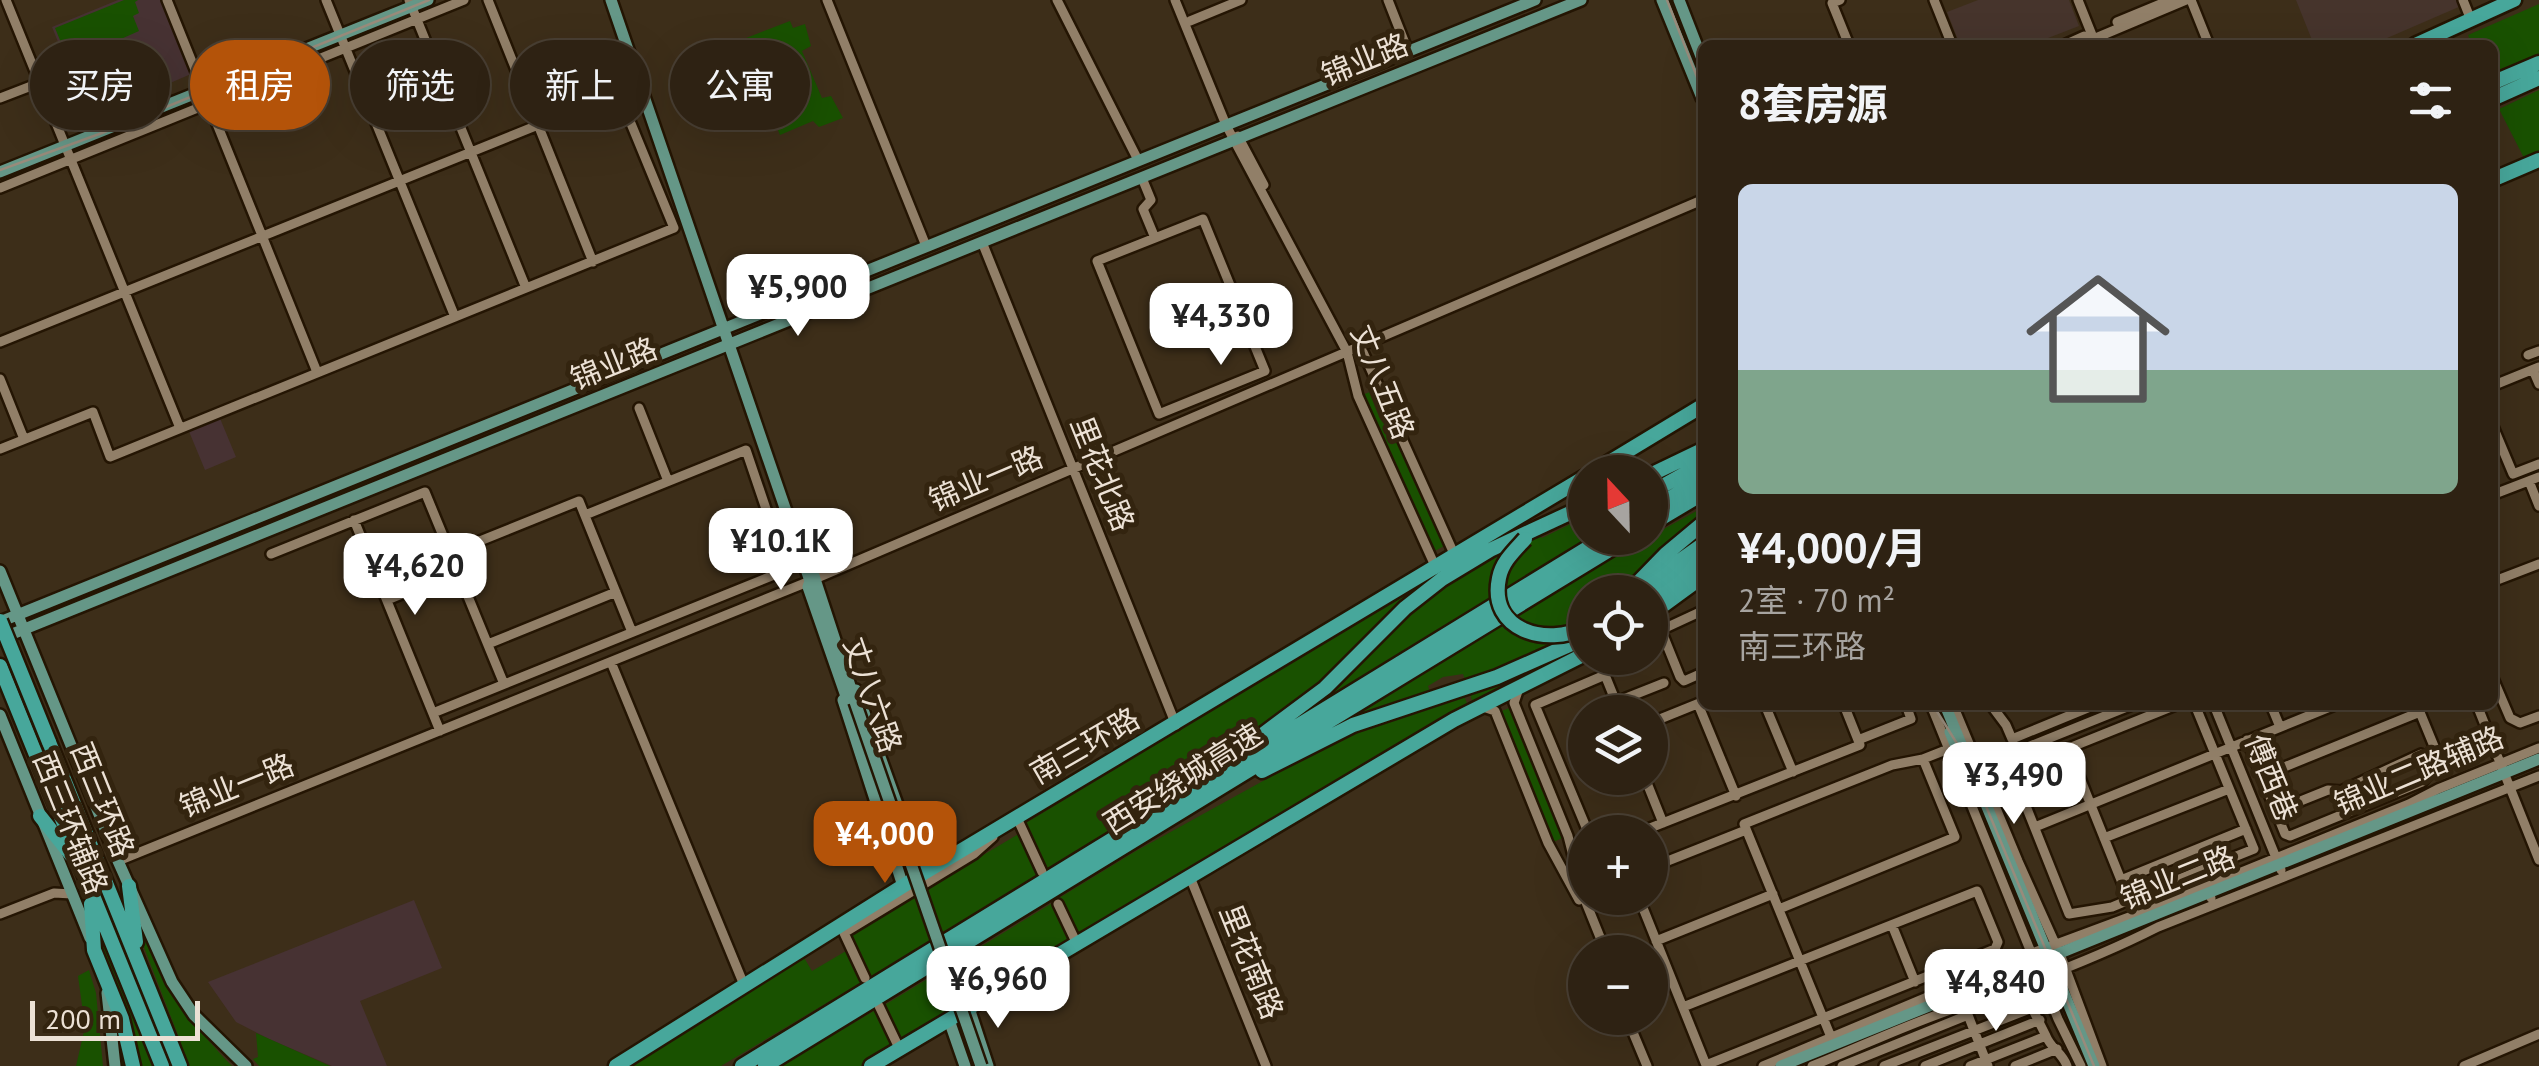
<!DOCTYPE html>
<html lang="zh">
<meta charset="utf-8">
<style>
:root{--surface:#2e2213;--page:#3a2f21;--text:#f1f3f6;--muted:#a7a4a0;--line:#493f33;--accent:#b45309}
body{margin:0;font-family:"PT Sans","Noto Sans SC",sans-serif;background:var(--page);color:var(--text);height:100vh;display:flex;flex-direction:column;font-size:38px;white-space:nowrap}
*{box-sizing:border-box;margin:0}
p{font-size:32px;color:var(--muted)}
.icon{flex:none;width:55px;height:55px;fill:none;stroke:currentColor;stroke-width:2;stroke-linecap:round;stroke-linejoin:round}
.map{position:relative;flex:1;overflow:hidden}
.details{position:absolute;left:1698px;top:40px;width:800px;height:670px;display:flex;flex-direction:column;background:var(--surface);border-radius:15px;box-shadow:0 10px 40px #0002,0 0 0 2px var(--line)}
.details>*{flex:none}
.hud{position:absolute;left:30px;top:40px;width:950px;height:90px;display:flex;gap:20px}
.needle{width:65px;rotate:338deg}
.buttons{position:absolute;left:1568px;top:455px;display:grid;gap:20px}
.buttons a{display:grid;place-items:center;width:100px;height:100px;border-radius:50%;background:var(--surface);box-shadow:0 10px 40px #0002,0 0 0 2px var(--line);font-size:50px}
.scale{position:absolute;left:30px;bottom:25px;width:170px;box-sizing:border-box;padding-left:10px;border:5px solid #ece1d5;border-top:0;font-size:28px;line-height:35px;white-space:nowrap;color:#ece1d5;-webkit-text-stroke:8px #33240f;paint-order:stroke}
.price{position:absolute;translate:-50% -85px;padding:0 22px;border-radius:20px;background:#fff;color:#222;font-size:32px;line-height:65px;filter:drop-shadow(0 2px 5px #0008)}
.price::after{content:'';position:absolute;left:50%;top:60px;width:30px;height:22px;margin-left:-15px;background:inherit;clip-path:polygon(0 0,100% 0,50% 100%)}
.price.on{background:var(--accent);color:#fff}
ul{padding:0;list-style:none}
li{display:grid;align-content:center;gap:20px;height:530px;padding:0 40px}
li span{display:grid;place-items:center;height:310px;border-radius:15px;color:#555}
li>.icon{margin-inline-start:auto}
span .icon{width:180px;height:180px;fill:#fffc;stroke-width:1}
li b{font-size:42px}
h2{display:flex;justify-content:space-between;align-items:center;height:120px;padding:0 40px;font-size:42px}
.pill{padding:0 35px;border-radius:45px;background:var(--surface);box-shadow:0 10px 40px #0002,0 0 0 2px var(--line);font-size:35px;line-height:90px}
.pill.on{background:var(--accent);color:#fff}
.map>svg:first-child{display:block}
.commercial{fill:#46342c}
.education{fill:#473233}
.green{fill:#195100}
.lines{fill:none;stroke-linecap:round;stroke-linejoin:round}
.minor-casing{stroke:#241503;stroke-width:14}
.major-casing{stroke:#241503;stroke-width:16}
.highway-casing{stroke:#241503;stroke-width:19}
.minor{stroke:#917f68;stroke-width:9}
.major{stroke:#659787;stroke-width:11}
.highway{stroke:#47a79b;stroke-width:14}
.tram{stroke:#988b7b;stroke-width:2.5}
.major-bridge-casing{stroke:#241503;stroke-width:16;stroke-linecap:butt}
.highway-bridge-casing{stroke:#241503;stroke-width:19;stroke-linecap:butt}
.major-bridge{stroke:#659787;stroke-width:11}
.highway-bridge{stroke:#47a79b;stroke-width:14}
.labels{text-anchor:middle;stroke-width:10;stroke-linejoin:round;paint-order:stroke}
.street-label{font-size:30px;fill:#ece1d5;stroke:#33240f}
</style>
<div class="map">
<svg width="2539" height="1066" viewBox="0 0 2539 1066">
<rect width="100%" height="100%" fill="#3d2e19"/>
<path class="commercial" d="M1978,0H2069L2079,26L2030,45H1960L1947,12Z
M2296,0H2458L2461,6L2371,45H2314Z"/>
<path class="education" d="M118,0H162L191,74L89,118L52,27Z
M219,416L236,457L205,470L188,429Z
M414,900L442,968L360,1001L387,1066H332L269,1039L236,1022L208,982Z"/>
<path class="green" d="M124,0H138L135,2L139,13L133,16L139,31L69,62L55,28Z
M2539,4V54L2493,72L2492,45H2472L2468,35Z
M790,21L793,28L805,24L811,46L802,51L822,98L831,96L843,118L819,127L813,121L780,135L741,40Z
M2539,90V153L2524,158L2499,109Z
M1375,390L1446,545L1433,552L1362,395Z
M1702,508V521L1626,592H1585V635L1518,667L1521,678L1473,703L1463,674L1443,677L1428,686L1431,695L1339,725L1622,552Z
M1585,517V538H1590L1316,705L1424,603L1454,581L1536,534L1542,538Z
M1403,595L1409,599L1289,713L1046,872L1024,824Z
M1463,693L1468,706L1077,936L1059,898L1136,851L1366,724Z
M1512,707L1565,837L1551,843L1499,712Z
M1020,833L1040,875L870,978L851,934Z
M1054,902L1072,940L899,1039L883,1006Z
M138,916C165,980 183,1016 232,1066H119C119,1019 101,977 98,931L152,1054L181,1043L138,932Z
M846,951L862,982L721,1066H632L803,956L812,971Z
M89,970L96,993L103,1066H76L85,1027L78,976Z
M877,1009L891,1039L889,1051L861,1066H781Z
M256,1033L330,1066H259L253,1059L258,1057Z"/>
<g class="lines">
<defs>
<path id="minor" d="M6,0L180,428
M167,0L317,372
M326,0L455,317
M409,0L526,288
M488,0L593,262
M827,0L926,246
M1057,0L1138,160
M1175,0L1226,125L1347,352L1358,396L1436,568
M1388,0L1408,51
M1840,0L1832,3L1849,45
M1934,0L1952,45
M2078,0L2096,45
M2191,0L2209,45
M2463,0L2471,20
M1190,21L1241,0
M2117,22L2170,0
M2064,45L2084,36
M2079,45L2186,0
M0,98L39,83
M1238,136L1264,185
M1142,178L1151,200L1143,209L1155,238L1203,219L1265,371L1159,414L1097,261L1155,238
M0,188L464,0
M982,242L1176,725
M0,342L640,84
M1355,350L1363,352L1455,556
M2528,355L2539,351
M2533,370L2539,384
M0,379L24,439
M2492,386L2539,367
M639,408L668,481
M2492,424L2513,474L2539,464
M0,449L93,412L110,457L674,228L618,92
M2529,481L2539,506
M2492,495L2539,477
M354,520L440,731
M450,553L579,501L632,632
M271,554L425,492L504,684
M2492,582L2539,564
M387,600L458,571
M1702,611L1661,630L1680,677L1684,681L1702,673
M1650,634L1652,633
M488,644L616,592
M613,667L744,985
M1605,675L1620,712
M2492,676L2510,718L2520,723L2539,716
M1519,688L1514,703L1568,836L1583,895L1606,952
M1616,702L1664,683
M1698,704L1736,796
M1765,705L1793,772
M1931,705L2058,1019L2081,1066
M1953,705L2018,861L2062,959L2102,1066
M1991,705L2006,725L2012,739L2095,705
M2176,705L2012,771L2069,914L2112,907L2199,871L2211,898
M2195,705L2254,849L2199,871
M2214,705L2281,870
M2271,705L2280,727
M2477,705L2539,860
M1483,707L1495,711L1548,843L1579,900
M433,713L774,575L782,556L746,450L585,515
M1650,723L1702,702
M1858,740L1911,719L1906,705
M2247,740L2285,834L2290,836L2422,782L2429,774L2443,768L2417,705
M2068,748L2129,900
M1978,767L2132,705
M2262,776L2420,712
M1645,778L1663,823
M2276,811L2328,790L2341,791L2421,754L2429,774
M1017,818L1042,872
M2035,827L2335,705
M1588,832L1535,705L1605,675L1601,663L1611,658
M1640,832L1860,745L1844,705
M2104,838L2229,789
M118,861L810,581L1702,200
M1650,868L1746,830
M1190,877L1266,1066
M2121,880L2246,829
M1639,898C1661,953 1683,1009 1706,1065L1995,949L1998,942L1977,891L1683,1007
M1058,904L1077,944
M1779,909L1955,837L1923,759
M0,914L54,893L72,894
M1892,925L1915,982
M1656,941L1773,894
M865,978L844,933L974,854L993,837
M879,1006L900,1050
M1627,1018L1647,1066
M2046,1036C2051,1049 2062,1052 2067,1066
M1833,1042L1744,824L1892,765L1923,759L1956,746
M1763,1066L2032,953L2148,910L2409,804L2438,789L2539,748
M1812,1066C1860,1047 1908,1024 1956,1008C2025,985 2093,960 2158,927L2539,776
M1842,1066L1968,1015L1988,1066
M1884,1066L2032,1008L2046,1036L1970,1066
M1925,1066L2040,1020
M2015,1066L2057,1049
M2464,1066L2539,1034"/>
<path id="major" d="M611,0L810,581L808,587L849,705
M1662,0L1702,98
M1679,0L1702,59
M0,172L428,0
M0,571L118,861L172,982L194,1015L246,1066
M813,573L854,698
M0,622L1535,0
M0,639L1581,0
M856,690L922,874
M843,700L903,886
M1945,705L2094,1066
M0,715L90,938
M1950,732L1973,789
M107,993L115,1066
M969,1008L988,1066
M949,1020L965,1066
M1781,1066L2539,759"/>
<path id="highway" d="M2415,45L2514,0
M2492,83L2539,63
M2492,99L2539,78
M2492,180L2539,160
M1593,472L1702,406
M1650,475L1702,450
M1650,493L1702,464
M1650,510L1702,479
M1650,525L1702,494
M1644,586L1702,545
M1629,592L1666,554L1702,524
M1650,598L1702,560
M1650,615L1702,577
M0,666L162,1066
M1258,738L1325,688L1405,608L1442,579L1490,550L1585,506
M49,742L180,1066
M1262,771L1353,725L1497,677L1585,638
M40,816L71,855
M129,886L136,942
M91,904L94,950L122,1019L133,1066
M616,1066L922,874L1585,477
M742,1066L1604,538
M765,1066L1629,538
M871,1066L1454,720L1585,654"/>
</defs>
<use href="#minor" class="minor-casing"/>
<use href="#major" class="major-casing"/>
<use href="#highway" class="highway-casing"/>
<use href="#minor" class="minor"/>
<use href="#major" class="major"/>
<use href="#highway" class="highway"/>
<path class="tram" d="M1667,0L1702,90
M0,170L102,133L429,0
M1933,705L1966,758L2094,1066"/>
<defs>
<path id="major-bridge" d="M855,702L981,1066"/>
<path id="highway-bridge" d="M1525,539C1514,551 1502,562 1499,578C1488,631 1547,647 1585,627
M0,621L49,742"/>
</defs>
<use href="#major-bridge" class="major-bridge-casing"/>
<use href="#highway-bridge" class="highway-bridge-casing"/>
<use href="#major-bridge" class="major-bridge"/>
<use href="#highway-bridge" class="highway-bridge"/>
</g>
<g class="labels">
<g class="street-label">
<text transform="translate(1365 60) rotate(-22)" y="10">锦业路</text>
<text transform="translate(614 364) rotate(-22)" y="10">锦业路</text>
<text transform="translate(1382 382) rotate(68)" y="10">丈八五路</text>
<text transform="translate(1102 474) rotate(68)" y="10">里花北路</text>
<text transform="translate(986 479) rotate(-23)" y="10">锦业一路</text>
<text transform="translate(872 695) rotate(71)" y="10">丈八六路</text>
<text transform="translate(1085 746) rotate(-30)" y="10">南三环路</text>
<text transform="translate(2419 771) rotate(-23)" y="10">锦业二路辅路</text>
<text transform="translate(2271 778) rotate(68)" y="10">傅西巷</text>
<text transform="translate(1183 779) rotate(-32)" y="10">西安绕城高速</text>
<text transform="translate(237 786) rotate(-22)" y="10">锦业一路</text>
<text transform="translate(102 800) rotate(68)" y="10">西三环路</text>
<text transform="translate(70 823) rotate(68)" y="10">西三环辅路</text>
<text transform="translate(2178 878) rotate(-22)" y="10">锦业二路</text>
<text transform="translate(1251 962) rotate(68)" y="10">里花南路</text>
</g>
</g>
</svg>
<div class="buttons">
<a><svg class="needle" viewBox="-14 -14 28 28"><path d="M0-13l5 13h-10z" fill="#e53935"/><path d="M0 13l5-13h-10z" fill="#a7a4a0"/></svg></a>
<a><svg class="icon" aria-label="locate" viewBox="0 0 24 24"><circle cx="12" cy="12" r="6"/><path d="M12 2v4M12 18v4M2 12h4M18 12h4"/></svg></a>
<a><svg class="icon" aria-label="layers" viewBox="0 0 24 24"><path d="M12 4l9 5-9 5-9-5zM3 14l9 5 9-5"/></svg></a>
<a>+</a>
<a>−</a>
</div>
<div class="scale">200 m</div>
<b class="price" style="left:798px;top:339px">¥5,900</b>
<b class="price" style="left:1221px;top:368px">¥4,330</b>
<b class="price" style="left:781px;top:593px">¥10.1K</b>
<b class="price" style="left:415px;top:618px">¥4,620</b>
<b class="price" style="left:2014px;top:827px">¥3,490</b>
<b class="price on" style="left:885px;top:886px">¥4,000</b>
<b class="price" style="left:998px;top:1031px">¥6,960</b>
<b class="price" style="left:1996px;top:1034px">¥4,840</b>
<div class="hud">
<a class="pill">买房</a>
<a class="pill on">租房</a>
<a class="pill">筛选</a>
<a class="pill">新上</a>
<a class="pill">公寓</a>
</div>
<section class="details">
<h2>8套房源<svg class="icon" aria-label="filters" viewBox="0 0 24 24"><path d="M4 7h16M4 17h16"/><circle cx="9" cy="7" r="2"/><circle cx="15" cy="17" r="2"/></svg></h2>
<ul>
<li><span style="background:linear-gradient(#c9d6e8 60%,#7fa58c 0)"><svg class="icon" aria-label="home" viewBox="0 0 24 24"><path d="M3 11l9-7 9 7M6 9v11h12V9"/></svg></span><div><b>¥4,000/月</b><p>2室 · 70 m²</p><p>南三环路</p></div></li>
</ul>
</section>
</div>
